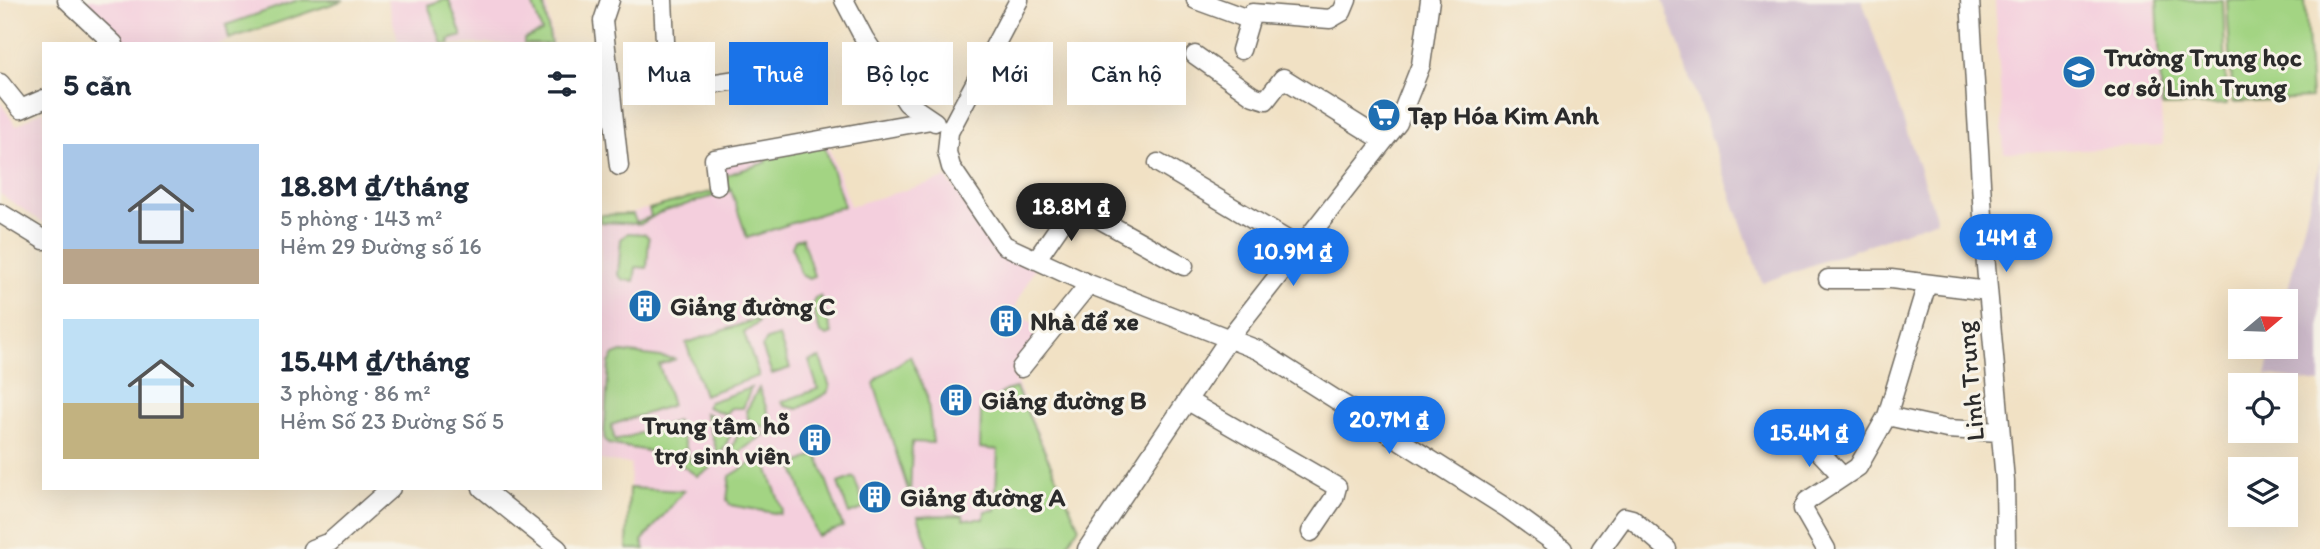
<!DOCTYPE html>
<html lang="vi">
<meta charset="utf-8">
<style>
:root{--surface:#fff;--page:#f6f6f7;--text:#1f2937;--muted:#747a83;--accent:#1a73e8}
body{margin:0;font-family:Itim,sans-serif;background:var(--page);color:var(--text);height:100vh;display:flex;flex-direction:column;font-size:26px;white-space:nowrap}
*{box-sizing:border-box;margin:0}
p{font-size:23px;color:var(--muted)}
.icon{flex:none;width:38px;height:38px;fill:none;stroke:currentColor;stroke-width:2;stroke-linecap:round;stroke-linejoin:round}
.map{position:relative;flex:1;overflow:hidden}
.sheet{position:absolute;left:42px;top:42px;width:560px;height:448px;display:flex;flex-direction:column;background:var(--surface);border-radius:0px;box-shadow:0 7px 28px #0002}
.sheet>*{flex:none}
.banner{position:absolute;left:623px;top:42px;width:665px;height:63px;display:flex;gap:14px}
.needle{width:46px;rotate:71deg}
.fabs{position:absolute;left:2228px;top:289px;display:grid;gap:14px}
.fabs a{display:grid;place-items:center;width:70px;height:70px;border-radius:0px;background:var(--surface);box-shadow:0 7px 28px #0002;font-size:35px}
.price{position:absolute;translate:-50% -60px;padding:0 16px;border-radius:24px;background:var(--accent);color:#fff;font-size:23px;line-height:46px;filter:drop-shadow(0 2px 4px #0008)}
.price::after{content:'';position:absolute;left:50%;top:42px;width:21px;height:16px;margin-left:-10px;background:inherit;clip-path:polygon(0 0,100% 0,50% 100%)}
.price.current{background:#222;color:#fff}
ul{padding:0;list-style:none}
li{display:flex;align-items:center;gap:21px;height:175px;padding:0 21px}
li span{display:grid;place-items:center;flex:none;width:196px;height:140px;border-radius:0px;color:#555}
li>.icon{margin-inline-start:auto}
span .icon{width:84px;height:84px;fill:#fffc;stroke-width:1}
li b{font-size:30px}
h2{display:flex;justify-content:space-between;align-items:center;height:84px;padding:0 21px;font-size:30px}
.chip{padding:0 24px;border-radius:0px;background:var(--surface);box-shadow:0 7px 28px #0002;font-size:24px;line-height:63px}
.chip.current{background:var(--accent);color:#fff}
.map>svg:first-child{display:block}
.built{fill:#f4cfdd}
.industrial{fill:#d0bdcd}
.green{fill:#a3d483;stroke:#678057;stroke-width:2}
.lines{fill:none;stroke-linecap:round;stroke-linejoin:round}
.minor-casing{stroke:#706b61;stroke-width:21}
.minor{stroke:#fff;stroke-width:18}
.labels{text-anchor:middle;stroke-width:6;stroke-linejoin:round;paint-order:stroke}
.poi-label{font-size:26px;font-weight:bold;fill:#2b2b2b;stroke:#f7f3e8;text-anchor:start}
.street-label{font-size:26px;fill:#2b2b2b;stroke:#f7f3e8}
</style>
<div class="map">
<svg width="2320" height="549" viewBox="0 0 2320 549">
<rect width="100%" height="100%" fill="#f7f3e8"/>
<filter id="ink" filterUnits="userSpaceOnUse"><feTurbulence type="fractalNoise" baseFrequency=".0143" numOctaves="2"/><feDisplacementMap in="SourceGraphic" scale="14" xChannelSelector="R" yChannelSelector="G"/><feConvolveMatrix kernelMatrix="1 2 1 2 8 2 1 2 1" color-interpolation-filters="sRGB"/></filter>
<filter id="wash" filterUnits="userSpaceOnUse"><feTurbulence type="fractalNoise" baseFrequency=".00686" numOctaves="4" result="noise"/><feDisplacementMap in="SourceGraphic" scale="28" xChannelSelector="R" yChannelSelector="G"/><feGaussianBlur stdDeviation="1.57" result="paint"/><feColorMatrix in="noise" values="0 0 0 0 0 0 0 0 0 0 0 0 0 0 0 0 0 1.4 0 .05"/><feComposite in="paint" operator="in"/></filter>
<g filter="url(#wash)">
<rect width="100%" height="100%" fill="#f1e1c4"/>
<path class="built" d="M73,0H344L217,44H120Z
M387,0H546L553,44H399Z
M1995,0H2155L2163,145L2004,153Z
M0,102L16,126L44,110V223L0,194Z
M827,142L850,206L946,178L1008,251L1036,265L1013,312L1047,331L1012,372L1079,527L1064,549H627L631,464L600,460V215L619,216L721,189L715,161Z"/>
<path class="industrial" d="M1663,0H1862L1937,220L1762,283Z
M2320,161V383L2266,375L2273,347L2286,346L2285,301Z"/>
<path class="green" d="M298,0H344L229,39L226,25Z
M443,0H449L462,36L449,40L450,44H442L428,5Z
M531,0H543L551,44H524V39L542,32Z
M2157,0H2223L2227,104L2162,106Z
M2227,0H2305L2311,98L2233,102Z
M824,144L844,206L747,238L730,187V191L659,213L641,224L600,222V215L633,214L636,222L651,217L649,209L721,189L720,177L767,162L764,153Z
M628,233L645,234L649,238L647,268L636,267L634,281L624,280L618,275L621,239Z
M802,238L814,276L809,279L801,275L792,247L795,240Z
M820,296L832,334L827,336L820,332L812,307L815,298Z
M757,319L758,323L744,333L759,376L704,395L686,343Z
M779,336L790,368L772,374L762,347L767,340Z
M622,352L676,359L659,365L672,405L611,425L615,441L677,421L691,463L711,456V468L697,476L666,454L608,444L604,437L609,363L614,355Z
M910,356L927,395L933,443L912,442L910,496L874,384L878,378Z
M820,358L830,387L827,393L798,409L785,406L781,402L818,389L809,361Z
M751,388L743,408H731L725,414L707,407L709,402Z
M759,388L773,426L770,429L749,421L746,411Z
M1016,388L1079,527L1064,549H929L918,516L963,515L964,519H984L985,511L995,510L998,450L980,448L981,410L1005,391Z
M705,413L723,420L732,432L719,458Z
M748,426L765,434L728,460L738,433Z
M817,454L843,527L817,536L793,465Z
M763,456L782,509L780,514L730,505L727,500L730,476Z
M854,477L865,508L849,514L838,483Z
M629,488L684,491L642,541L645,549H627Z"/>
</g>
<g filter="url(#ink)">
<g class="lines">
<defs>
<path id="minor" d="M67,0L114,44
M610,0L603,21L619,166
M663,0L667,83L677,89L756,77
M844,0L864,38L907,103L935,122
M1019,0L949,132L947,152L951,167L1004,245L1089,284L1258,350L1508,509L1563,549
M1196,0L1248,19
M1970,0L1986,266L2005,481L2006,549
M1241,50L1252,13L1330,19L1342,12L1347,0
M1195,55L1253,96L1266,100L1283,78L1384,141
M0,83L21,109L44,99
M1158,163L1299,247
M717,186L714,159L931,120
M0,213L44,240
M1036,260L1074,205L1184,266
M1828,279H1891L1988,291
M1021,368L1089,284
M1188,401L1337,487L1334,498L1311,532
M1887,416L1947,429L2000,432
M1803,434L1843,477
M482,488L558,549
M312,549L330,542L391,488
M1087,549L1230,337L1398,123L1421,65L1430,0
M1601,549L1624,517L1632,519L1667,549
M1826,549L1803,509L1807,501L1858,467L1887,416L1927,284"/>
</defs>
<use href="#minor" class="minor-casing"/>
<use href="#minor" class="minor"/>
</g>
</g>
<defs>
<symbol id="school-disc" viewBox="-11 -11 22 22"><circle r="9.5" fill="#1f6fb2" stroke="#f7f3e8"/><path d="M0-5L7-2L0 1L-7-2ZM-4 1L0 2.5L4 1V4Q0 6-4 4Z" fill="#fff"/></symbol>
<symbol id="supermarket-disc" viewBox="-11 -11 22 22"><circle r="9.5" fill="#1f6fb2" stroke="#f7f3e8"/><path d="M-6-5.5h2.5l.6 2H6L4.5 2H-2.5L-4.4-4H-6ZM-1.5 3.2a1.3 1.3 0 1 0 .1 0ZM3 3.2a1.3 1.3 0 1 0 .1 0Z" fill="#fff"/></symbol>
<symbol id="building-disc" viewBox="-11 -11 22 22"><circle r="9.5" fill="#1f6fb2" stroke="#f7f3e8"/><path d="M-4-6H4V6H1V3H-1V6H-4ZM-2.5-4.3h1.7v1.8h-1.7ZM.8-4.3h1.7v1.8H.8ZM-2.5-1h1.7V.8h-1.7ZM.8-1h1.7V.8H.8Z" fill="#fff"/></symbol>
</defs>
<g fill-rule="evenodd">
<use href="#school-disc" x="2060" y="53" width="38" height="38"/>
<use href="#supermarket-disc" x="1365" y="96" width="38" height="38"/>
<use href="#building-disc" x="626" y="287" width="38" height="38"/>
<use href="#building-disc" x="987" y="302" width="38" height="38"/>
<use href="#building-disc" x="937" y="381" width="38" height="38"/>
<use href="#building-disc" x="796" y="421" width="38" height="38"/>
<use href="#building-disc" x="856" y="478" width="38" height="38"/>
</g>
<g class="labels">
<g class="poi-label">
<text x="2104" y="66">Trường Trung học<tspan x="2104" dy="30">cơ sở Linh Trung</tspan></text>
<text x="1408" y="124">Tạp Hóa Kim Anh</text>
<text x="670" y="315">Giảng đường C</text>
<text x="1030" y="330">Nhà để xe</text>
<text x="981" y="409">Giảng đường B</text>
<text x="790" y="434" text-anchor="end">Trung tâm hỗ<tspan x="790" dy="30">trợ sinh viên</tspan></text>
<text x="900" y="506">Giảng đường A</text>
</g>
<g class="street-label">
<text transform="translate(1970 381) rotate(-95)" y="9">Linh Trung</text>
</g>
</g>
</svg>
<div class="fabs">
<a><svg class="needle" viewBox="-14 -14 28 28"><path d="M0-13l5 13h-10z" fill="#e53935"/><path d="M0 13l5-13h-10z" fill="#747a83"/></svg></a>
<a><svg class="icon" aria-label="locate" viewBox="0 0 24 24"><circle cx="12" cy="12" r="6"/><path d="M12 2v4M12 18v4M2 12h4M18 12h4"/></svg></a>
<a><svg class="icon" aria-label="layers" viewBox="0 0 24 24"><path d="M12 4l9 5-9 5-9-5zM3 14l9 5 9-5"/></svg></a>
</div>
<b class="price current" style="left:1071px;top:243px">18.8M ₫</b>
<b class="price" style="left:2006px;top:274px">14M ₫</b>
<b class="price" style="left:1293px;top:288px">10.9M ₫</b>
<b class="price" style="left:1389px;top:456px">20.7M ₫</b>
<b class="price" style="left:1809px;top:469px">15.4M ₫</b>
<div class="banner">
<a class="chip">Mua</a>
<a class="chip current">Thuê</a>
<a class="chip">Bộ lọc</a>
<a class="chip">Mới</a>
<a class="chip">Căn hộ</a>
</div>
<section class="sheet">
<h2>5 căn<svg class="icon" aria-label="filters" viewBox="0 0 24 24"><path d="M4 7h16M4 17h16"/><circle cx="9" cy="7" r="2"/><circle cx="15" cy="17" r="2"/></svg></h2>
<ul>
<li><span style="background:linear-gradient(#a9c7e8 75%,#b9a48a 0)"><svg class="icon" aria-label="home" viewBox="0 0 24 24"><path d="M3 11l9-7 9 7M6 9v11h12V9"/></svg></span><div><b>18.8M ₫/tháng</b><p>5 phòng · 143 m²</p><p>Hẻm 29 Đường số 16</p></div></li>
<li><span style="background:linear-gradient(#bfe0f5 60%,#c2b280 0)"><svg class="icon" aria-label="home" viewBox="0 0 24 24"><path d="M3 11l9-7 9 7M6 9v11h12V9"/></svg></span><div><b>15.4M ₫/tháng</b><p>3 phòng · 86 m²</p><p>Hẻm Số 23 Đường Số 5</p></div></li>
</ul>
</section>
</div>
